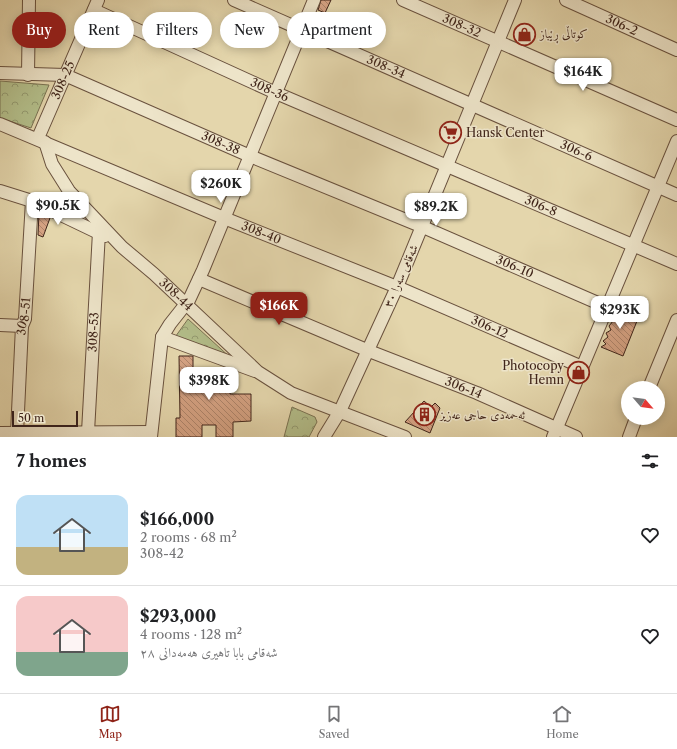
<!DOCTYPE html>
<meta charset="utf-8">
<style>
:root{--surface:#fff;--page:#f2f2f2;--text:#202124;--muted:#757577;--line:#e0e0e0;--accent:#8f2418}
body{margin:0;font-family:"Libre Caslon Text",Amiri,serif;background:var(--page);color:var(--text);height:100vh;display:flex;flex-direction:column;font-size:15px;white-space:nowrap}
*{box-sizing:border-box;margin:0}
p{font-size:13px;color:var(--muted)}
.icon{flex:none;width:22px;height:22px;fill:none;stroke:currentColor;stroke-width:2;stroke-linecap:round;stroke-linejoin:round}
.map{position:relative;height:437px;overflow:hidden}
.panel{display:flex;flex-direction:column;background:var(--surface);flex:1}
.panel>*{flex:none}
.top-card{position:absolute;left:12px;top:12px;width:400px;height:36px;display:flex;gap:8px}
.needle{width:26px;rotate:118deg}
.buttons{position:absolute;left:621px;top:381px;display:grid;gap:8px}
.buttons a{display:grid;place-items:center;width:44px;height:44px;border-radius:50%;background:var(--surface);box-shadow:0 2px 10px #0003;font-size:20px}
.scale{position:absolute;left:12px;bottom:10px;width:66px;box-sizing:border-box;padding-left:4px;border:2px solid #40251a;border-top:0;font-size:11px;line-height:14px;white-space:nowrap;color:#40251a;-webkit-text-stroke:3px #ede4c9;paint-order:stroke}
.price{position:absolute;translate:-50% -34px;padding:0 9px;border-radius:8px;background:#fff;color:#222;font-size:13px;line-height:26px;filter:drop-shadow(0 1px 2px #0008)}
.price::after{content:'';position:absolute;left:50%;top:24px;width:12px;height:9px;margin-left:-6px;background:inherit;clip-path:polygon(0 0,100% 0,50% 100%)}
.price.current{background:var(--accent);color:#fff}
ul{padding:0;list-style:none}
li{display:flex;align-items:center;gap:12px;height:100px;padding:0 16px}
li+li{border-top:1px solid var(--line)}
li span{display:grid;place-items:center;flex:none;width:112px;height:80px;border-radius:12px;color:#555}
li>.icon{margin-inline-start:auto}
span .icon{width:48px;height:48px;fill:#fffc;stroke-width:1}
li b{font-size:17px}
h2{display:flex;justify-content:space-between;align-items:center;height:48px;padding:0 16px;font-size:17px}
.chip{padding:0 14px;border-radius:18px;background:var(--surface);box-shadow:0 2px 10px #0003;font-size:14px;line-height:36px}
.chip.current{background:var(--accent);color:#fff}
.dock{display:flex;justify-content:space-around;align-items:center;height:56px;border-top:1px solid var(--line);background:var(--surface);font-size:11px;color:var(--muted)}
.dock a{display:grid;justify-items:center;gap:2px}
.dock .current{color:var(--accent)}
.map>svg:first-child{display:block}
.park{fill:url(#park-crowns);stroke:#7a7252}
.building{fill:url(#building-back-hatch);stroke:#40251a}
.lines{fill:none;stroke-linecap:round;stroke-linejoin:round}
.minor-casing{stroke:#69513e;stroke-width:14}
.minor{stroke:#ede4c9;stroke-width:12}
.labels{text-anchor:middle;stroke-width:3;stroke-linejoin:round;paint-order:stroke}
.street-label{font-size:12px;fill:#40251a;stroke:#ede4c9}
.poi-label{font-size:12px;fill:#40251a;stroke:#ede4c9;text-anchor:start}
</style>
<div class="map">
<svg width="677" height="437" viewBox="0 0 677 437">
<defs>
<pattern id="park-crowns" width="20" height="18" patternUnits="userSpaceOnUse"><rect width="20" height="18" fill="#b3be8a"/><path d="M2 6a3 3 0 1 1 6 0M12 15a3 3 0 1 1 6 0" fill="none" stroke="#939a70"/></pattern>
<pattern id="building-back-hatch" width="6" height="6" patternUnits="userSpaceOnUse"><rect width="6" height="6" fill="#d5a283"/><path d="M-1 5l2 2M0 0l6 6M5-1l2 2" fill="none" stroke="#ae846a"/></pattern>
</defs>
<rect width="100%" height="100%" fill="#e4d6ac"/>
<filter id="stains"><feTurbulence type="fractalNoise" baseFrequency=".005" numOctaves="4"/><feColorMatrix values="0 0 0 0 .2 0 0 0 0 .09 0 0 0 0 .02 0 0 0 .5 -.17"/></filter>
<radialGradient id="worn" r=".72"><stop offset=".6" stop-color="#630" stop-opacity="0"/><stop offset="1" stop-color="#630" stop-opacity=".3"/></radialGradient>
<path class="park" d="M0,81L49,85L31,128L0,118Z
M188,319L232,359L173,340Z
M292,407L315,417L317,422L309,437H284Z"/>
<path class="building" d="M321,0H331L325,13L318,10Z
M39,213L50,218L43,237L38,235Z
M619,303L636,311L633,317L637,321L623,356L601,347L606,344L603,341L608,337L606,333L611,330L609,326L613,321L611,317Z
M179,356H193V368H224L230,370V394H251V421L233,422V437H216V425H202V437H176V418H180Z
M424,401L431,407L435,403L440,408L430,433L405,422Z"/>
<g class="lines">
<defs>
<g id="minor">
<path id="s1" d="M234,0L677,195"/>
<path id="s2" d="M403,0L677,120"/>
<path id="s3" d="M566,0L677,50"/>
<path id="s4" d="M94,10L276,93L677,264"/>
<path id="s5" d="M0,73L65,75L250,156L423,227L607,307"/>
<path d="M28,75L29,0"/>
<path id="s6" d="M0,124L224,218L397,287L582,367"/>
<path id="s7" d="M38,138L98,0"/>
<path id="s8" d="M45,142L52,164L69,191L122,247L154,274L258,372L291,393L405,437"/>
<path d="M0,191L32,201L105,236"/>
<path id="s9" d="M199,279L369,351L477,393L576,437"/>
<path d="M0,325L22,326"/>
<path d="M162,337L255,371"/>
<path d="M649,388L677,320"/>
<path id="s10" d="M88,432L99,232"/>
<path d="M0,433L151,432"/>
<path id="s11" d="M17,433L22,326L25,319L32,201"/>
<path d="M151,437L162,337L170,324L189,300L203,270L314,0"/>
<path d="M324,437L340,411L397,287L515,0"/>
<path d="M553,437L677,141"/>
<path d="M629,437L636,418"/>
</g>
</defs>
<use href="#minor" class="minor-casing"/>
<use href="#minor" class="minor"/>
</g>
<defs>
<symbol id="shop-ring" viewBox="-11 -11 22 22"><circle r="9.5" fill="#ede4c9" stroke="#8f2418" stroke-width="1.5"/><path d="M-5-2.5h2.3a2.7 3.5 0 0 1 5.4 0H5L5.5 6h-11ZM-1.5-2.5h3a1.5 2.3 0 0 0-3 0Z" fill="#8f2418"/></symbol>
<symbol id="supermarket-ring" viewBox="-11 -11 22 22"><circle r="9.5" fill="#ede4c9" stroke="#8f2418" stroke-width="1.5"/><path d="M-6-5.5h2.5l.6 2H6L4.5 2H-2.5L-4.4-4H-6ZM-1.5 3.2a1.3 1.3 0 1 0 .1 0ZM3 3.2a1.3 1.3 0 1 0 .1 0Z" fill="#8f2418"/></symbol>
<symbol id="building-ring" viewBox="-11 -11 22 22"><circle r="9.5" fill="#ede4c9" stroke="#8f2418" stroke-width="1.5"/><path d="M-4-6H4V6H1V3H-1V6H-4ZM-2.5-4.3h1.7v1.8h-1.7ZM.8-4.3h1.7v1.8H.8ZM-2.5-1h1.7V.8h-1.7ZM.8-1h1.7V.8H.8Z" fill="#8f2418"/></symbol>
</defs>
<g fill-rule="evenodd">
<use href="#shop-ring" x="512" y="22" width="25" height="25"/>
<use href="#supermarket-ring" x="438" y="120" width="25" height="25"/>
<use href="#shop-ring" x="566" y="360" width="25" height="25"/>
<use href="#building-ring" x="412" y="402" width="25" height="25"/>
</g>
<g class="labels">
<g class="street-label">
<text dy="4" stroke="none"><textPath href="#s2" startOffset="64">308-32</textPath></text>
<text dy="4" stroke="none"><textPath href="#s3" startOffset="61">306-2</textPath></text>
<text dy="4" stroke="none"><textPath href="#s1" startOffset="166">308-34</textPath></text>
<text dy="4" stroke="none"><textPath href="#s7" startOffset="63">308-25</textPath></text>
<text dy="4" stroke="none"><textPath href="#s4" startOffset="193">308-36</textPath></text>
<text dy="4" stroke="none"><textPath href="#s5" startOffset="235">308-38</textPath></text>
<text dy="4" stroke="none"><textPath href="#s1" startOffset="374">306-6</textPath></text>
<text dy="4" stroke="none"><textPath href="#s4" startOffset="488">306-8</textPath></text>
<text dy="4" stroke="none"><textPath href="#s6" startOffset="283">308-40</textPath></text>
<text dy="4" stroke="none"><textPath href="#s5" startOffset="554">306-10</textPath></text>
<text transform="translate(401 276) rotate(-66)" y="4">شەقامی سەرا ٣٠</text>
<text dy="4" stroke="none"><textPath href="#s8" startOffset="204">308-44</textPath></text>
<text dy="4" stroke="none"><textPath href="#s11" startOffset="117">308-51</textPath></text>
<text dy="4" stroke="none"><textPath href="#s6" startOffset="530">306-12</textPath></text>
<text dy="4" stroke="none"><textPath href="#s10" startOffset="100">308-53</textPath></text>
<text dy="4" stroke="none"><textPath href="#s9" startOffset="286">306-14</textPath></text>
</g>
<g class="poi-label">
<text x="540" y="38">کوتاڵی ڕێباز</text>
<text x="466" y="137">Hansk Center</text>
<text x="564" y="370" text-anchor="end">Photocopy<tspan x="564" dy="14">Hemn</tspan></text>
<text x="440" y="419">ئەحمەدی حاجی عەزیز</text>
</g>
</g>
<rect width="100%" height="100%" filter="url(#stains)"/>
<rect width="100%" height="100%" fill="url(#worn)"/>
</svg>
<div class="buttons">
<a><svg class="needle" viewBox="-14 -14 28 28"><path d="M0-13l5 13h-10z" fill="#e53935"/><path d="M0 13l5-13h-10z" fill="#757577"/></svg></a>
</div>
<div class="scale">50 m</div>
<b class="price" style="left:583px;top:92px">$164K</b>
<b class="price" style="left:221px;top:204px">$260K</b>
<b class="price" style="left:58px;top:226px">$90.5K</b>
<b class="price" style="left:436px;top:227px">$89.2K</b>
<b class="price current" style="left:279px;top:326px">$166K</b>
<b class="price" style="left:620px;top:330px">$293K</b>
<b class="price" style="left:209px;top:401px">$398K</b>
<div class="top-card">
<a class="chip current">Buy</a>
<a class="chip">Rent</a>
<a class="chip">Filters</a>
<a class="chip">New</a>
<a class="chip">Apartment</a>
</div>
</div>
<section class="panel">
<h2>7 homes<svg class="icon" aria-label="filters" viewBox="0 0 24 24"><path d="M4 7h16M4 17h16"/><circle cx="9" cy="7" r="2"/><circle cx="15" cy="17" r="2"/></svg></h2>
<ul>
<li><span style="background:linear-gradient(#bfe0f5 65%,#c2b280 0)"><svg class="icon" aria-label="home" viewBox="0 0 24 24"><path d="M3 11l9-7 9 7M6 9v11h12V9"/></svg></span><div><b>$166,000</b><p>2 rooms · 68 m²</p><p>308-42</p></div><svg class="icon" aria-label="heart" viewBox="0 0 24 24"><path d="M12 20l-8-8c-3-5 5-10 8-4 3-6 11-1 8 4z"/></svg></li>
<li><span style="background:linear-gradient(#f6c9c9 70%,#7fa58c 0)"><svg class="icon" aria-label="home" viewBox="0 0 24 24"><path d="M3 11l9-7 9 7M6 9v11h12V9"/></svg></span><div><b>$293,000</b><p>4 rooms · 128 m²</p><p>شەقامی بابا تاهیری هەمەدانی ٢٨</p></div><svg class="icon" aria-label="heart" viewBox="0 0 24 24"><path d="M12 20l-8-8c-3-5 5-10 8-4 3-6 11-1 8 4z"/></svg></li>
</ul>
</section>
<nav class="dock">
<a class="current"><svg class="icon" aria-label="map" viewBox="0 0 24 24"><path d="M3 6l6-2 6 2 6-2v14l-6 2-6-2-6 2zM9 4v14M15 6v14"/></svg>Map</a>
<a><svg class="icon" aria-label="saved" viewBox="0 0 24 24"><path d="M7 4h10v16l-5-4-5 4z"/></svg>Saved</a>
<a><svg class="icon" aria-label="home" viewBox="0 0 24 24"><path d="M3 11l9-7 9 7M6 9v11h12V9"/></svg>Home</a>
</nav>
